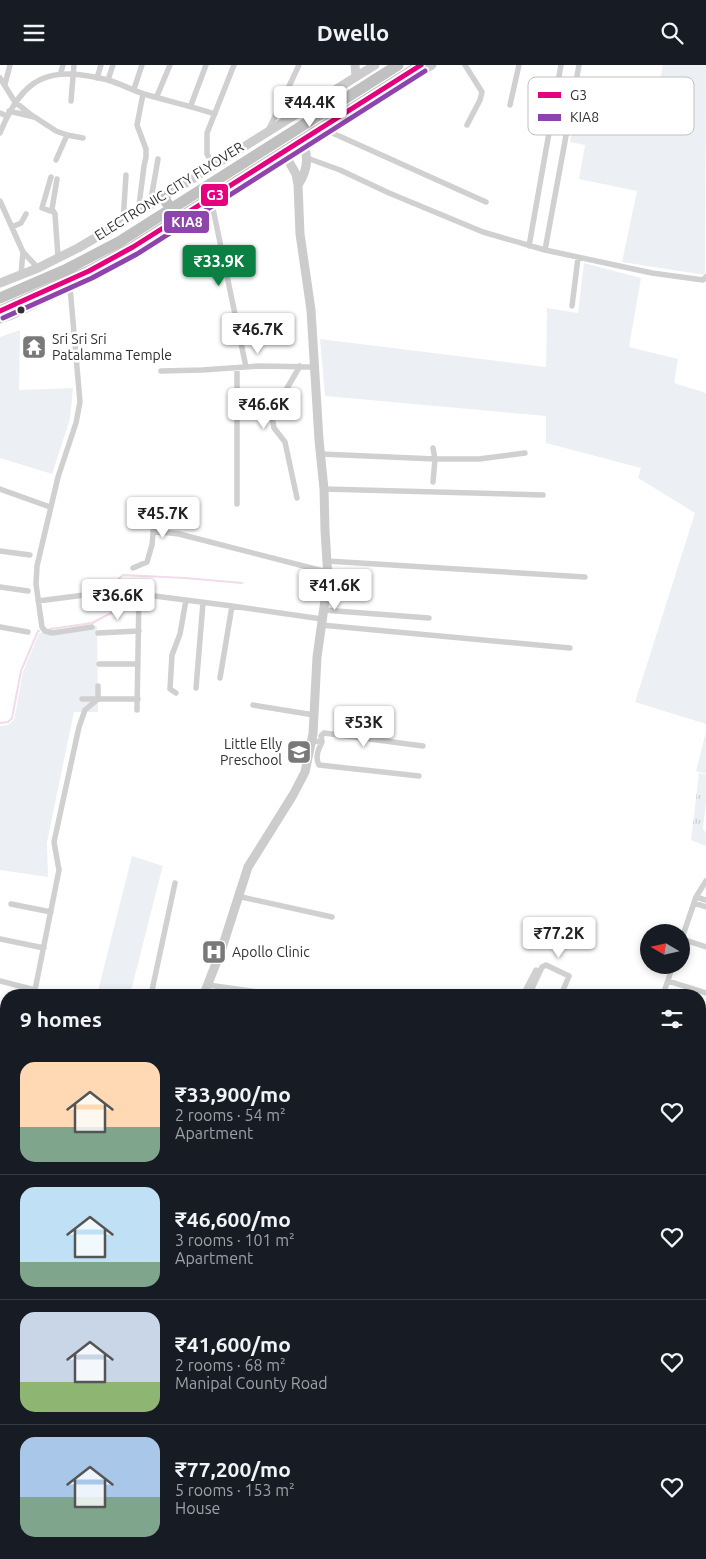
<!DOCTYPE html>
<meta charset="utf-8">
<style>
:root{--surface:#171b24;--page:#242831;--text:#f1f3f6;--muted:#9ea1a6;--line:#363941;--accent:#0b8043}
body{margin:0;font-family:Ubuntu,sans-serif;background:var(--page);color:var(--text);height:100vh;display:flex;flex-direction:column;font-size:19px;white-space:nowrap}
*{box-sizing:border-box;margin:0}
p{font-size:16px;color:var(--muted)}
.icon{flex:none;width:28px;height:28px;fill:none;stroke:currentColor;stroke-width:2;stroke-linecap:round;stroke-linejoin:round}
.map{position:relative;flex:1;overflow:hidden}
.details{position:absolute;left:0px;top:924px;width:706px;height:571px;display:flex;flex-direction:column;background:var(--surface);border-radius:20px 20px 0 0;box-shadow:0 2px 8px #0003}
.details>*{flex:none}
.needle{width:32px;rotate:279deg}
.tools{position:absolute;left:640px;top:859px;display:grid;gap:10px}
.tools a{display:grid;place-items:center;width:50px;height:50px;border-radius:50%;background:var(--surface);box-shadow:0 2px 8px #0003;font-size:25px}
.price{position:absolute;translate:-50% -42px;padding:0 11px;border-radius:5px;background:#fff;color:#222;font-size:16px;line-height:32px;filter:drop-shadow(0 1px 2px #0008)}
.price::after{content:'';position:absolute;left:50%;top:30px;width:15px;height:11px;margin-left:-8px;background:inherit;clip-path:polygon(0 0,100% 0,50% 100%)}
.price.active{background:var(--accent);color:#fff}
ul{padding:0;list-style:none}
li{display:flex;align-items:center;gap:15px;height:125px;padding:0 20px}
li+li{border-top:1px solid var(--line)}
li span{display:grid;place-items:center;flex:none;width:140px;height:100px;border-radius:15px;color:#555}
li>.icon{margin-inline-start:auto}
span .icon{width:60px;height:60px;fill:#fffc;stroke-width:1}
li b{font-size:21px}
h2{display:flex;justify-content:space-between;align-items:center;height:60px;padding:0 20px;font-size:21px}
header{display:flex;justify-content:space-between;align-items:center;height:65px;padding:0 20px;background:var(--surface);font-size:22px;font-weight:600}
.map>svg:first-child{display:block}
.green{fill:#ecf0f4}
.park{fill:url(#park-tufts)}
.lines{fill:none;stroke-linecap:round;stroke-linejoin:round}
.stream{stroke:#f2dbea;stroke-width:2}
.street{stroke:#d0d0d0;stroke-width:5.5}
.secondary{stroke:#ccc;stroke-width:9}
.highway{stroke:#c0c0c0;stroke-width:11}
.bus-1-casing{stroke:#fff;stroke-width:9}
.bus-2-casing{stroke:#fff;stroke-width:9}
.bus-1{stroke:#e5007d;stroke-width:5}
.bus-2{stroke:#8e44ad;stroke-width:5}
.bus-dot{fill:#313131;stroke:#fff;stroke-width:2}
.labels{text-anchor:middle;stroke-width:5;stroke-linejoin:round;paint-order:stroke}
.street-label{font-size:14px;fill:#313131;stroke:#fff}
.poi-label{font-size:14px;fill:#313131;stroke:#fff;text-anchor:start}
.key{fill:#fff;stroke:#c1c1c1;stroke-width:1}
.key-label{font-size:14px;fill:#313131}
.line-badge{stroke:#fff;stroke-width:2}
.badge-label{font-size:14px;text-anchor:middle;font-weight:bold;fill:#fff}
</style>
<header><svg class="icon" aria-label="menu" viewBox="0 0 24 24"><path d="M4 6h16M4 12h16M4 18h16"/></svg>Dwello<svg class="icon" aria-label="search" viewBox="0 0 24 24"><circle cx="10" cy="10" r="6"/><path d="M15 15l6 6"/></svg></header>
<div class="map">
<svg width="706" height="1494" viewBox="0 0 706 1494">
<defs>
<pattern id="park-tufts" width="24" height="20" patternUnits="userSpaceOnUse" patternTransform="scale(1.25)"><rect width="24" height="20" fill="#ecf0f4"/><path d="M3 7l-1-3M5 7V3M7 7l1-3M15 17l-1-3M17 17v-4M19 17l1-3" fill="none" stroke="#cbced2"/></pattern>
</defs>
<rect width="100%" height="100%" fill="#fff"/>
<path class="green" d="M663,0H706L705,210L622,197L637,126L579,114L585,80L570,77L577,38L652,52Z
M584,198L641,213L629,282L678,294L674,318L706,328V659L635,637L695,448L638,413L641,403L546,378V351L325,331L320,274L546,302L547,243L578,248Z
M20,265L19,325L73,323L70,354L52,409L0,393V272Z
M97,561L98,647H74L47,777L48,812L0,805V661L8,660L14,655L23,607L39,568Z
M706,667V709L696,706Z
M132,791L163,801L161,808L130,930H97Z
M0,1262L6,1264V1354L0,1352Z
M706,1307V1433L700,1420V1339Z
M598,1489H657L656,1494H597Z"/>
<path class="park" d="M699,708L706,710V736L703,764L706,768V781L691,775Z"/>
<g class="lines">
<path class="stream" d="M50,564L92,558L115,546V517L123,510L185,513L242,518
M0,658L8,657L12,653L21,606L38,566H39"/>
<path class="street" d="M465,0L482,27L480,35L467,60
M579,0L545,185L652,208L703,215L706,212
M61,7L63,0
M0,13L15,37L30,49L56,66L67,70L83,73
M97,13L101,0
M108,15L113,0
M5,19L10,0
M134,24L142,0
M157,31L170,0
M71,36L74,0
M191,40L206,0
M510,40L519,0
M9,46L34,52
M0,48L7,51
M268,66L299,0
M328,66L486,137
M0,68C23,11 49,0 108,15C121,19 132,25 144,29C168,36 191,41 215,49
M307,93L340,105L389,128L483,167L545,185
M56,95L67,70
M214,101L207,89V68L234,0
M51,112L42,143L53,147
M57,114L52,144L55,149L58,192
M0,136L23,187L38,203
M212,139L246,302
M150,140L158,94
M138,148L144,101L146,92V84L137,60L143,29
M123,157L126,110
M12,162L21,158L26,149
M529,181L561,0
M21,209L23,187
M70,222L80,337L76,358L58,412L37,501L36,519L42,562L45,566L52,568L92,562
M572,241L578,193
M237,303V439
M161,306L202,305L259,301L315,302
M321,389L435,394H479L525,388
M433,417L435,394L433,383
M0,424L50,442
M324,424L543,430
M297,433L285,377L274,363L272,352L276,342L300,301
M153,466L179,469L327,507
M0,486L30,490
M327,496L585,512
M133,503L147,497L152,480L154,457L135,453
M0,522L28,526
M38,536L108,527
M323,545L429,553
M321,560L570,583
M0,562L28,567
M98,568L139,566
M99,599H138
M220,613L232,541L322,554
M98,621V634
M196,623L203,538
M176,628L170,624L172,590L180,569L186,535
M82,634H138
M253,640L314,650
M137,645L139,529L232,541
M312,676L322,677L321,671L324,668L423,681
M322,677C318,685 315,692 319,700L419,711
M237,831L332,852
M696,832L706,835
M694,838L706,842
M11,839L51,847
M0,874L44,883
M682,874L706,882
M681,876L696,832L706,816
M0,916L35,925
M668,916L706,928
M208,920L279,930
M34,930L59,805L54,777L79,662L85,645L98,634
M151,930L175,818
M523,930L536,905
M529,930L542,902L546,900L569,911L561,930
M663,930L673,900
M0,950L6,951
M700,960L706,962
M700,991L706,993
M700,1023L706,1025
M700,1055L706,1057
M700,1087L706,1089
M700,1118L706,1120
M0,1142L6,1116
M700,1143L706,1125
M0,1158L6,1160
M700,1177L706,1179
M0,1187L6,1189
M0,1217L6,1219
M700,1245L706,1247
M700,1268L706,1270
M700,1289L703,1290
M0,1403L6,1381
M3,1494L6,1484
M410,1494L412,1489"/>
<path class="secondary" d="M355,0L356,12
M244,118L432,0
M298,120C306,108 309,94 304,81
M0,218L38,203L78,183L138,148L375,0
M0,254L12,250L107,204L131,189
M201,930L204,929L222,883L248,802L293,730L305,707L313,669L317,592L328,514L325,465L324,424L319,375L311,245L300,169L298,120L296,109L284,88
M0,969L6,967
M0,1361L6,1363
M420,1489L436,1494"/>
<path class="highway" d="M306,43L310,52
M163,132L169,141
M0,233L67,204L119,177L398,0
M0,246L89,206L133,182L421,0"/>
<defs>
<path id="bus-1" d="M0,246L89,206L133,182L421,0"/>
<path id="bus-2" d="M3,253L92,213L137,189L425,6"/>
</defs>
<use href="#bus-1" class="bus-1-casing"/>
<use href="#bus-2" class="bus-2-casing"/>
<use href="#bus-1" class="bus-1"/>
<use href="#bus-2" class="bus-2"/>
</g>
<defs>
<symbol id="temple-square" viewBox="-11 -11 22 22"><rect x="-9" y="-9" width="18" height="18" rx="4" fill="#797979" stroke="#fff"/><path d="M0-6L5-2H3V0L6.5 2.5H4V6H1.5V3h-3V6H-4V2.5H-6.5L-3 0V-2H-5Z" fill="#fff"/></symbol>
<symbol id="school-square" viewBox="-11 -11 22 22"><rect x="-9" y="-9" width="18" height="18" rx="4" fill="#797979" stroke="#fff"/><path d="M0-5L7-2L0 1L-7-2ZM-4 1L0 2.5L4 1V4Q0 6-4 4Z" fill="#fff"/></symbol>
<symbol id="hospital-square" viewBox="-11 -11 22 22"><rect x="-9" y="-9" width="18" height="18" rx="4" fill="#797979" stroke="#fff"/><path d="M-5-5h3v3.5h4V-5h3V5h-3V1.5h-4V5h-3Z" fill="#fff"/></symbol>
</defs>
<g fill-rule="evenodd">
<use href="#temple-square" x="20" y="268" width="28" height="28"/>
<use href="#school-square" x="285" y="673" width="28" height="28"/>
<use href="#hospital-square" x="200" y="873" width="28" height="28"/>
</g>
<circle class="bus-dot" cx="21" cy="245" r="4.5"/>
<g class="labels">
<g class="street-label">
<text transform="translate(169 126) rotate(-32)" y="5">ELECTRONIC CITY FLYOVER</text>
</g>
<g class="poi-label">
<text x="52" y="279">Sri Sri Sri<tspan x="52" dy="16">Patalamma Temple</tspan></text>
<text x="282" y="684" text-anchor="end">Little Elly<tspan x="282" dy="16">Preschool</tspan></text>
<text x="232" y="892">Apollo Clinic</text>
</g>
</g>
<rect x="528" y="12" width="166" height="58" rx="8" class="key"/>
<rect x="538" y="27" width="23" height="6" fill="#e5007d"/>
<rect x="538" y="49" width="23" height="7" fill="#8e44ad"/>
<g class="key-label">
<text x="570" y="35">G3</text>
<text x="570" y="57">KIA8</text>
</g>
<g class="line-badge">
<rect x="200" y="118" width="29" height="24" rx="5" fill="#e5007d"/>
<rect x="163" y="145" width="47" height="24" rx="5" fill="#8e44ad"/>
</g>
<g class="badge-label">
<text x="215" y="135">G3</text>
<text x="187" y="162">KIA8</text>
</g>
</svg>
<div class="tools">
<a><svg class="needle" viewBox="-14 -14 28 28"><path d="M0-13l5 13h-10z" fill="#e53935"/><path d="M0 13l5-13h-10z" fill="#9ea1a6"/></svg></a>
</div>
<b class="price" style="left:310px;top:63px">₹44.4K</b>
<b class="price active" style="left:219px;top:222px">₹33.9K</b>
<b class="price" style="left:258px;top:290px">₹46.7K</b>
<b class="price" style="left:264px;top:365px">₹46.6K</b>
<b class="price" style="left:163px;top:474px">₹45.7K</b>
<b class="price" style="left:335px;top:546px">₹41.6K</b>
<b class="price" style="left:118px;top:556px">₹36.6K</b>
<b class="price" style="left:364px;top:683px">₹53K</b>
<b class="price" style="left:559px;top:894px">₹77.2K</b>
<section class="details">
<h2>9 homes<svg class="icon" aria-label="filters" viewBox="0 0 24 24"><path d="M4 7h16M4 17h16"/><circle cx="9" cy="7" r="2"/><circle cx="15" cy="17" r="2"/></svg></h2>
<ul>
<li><span style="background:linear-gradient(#ffd9b3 65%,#7fa58c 0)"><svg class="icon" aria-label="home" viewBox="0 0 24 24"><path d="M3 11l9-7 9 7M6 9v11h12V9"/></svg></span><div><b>₹33,900/mo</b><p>2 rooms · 54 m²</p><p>Apartment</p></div><svg class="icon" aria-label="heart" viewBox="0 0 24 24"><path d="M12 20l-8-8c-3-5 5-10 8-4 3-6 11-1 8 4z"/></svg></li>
<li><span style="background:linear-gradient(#bfe0f5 75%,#7fa58c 0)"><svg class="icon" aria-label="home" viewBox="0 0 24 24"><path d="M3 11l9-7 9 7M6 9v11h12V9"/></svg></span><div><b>₹46,600/mo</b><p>3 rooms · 101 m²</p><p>Apartment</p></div><svg class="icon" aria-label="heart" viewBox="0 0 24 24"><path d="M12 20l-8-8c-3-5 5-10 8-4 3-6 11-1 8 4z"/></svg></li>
<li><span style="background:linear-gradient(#c9d6e8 70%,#8fb573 0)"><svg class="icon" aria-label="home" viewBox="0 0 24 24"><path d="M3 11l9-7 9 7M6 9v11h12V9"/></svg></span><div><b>₹41,600/mo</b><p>2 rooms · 68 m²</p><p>Manipal County Road</p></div><svg class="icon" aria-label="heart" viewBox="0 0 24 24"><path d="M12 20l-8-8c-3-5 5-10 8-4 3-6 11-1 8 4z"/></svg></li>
<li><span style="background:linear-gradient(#a9c7e8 60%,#7fa58c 0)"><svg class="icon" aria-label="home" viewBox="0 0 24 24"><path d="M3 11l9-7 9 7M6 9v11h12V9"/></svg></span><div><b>₹77,200/mo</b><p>5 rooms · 153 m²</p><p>House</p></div><svg class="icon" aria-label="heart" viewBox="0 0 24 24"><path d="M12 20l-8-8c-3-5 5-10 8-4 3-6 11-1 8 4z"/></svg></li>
</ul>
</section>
</div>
